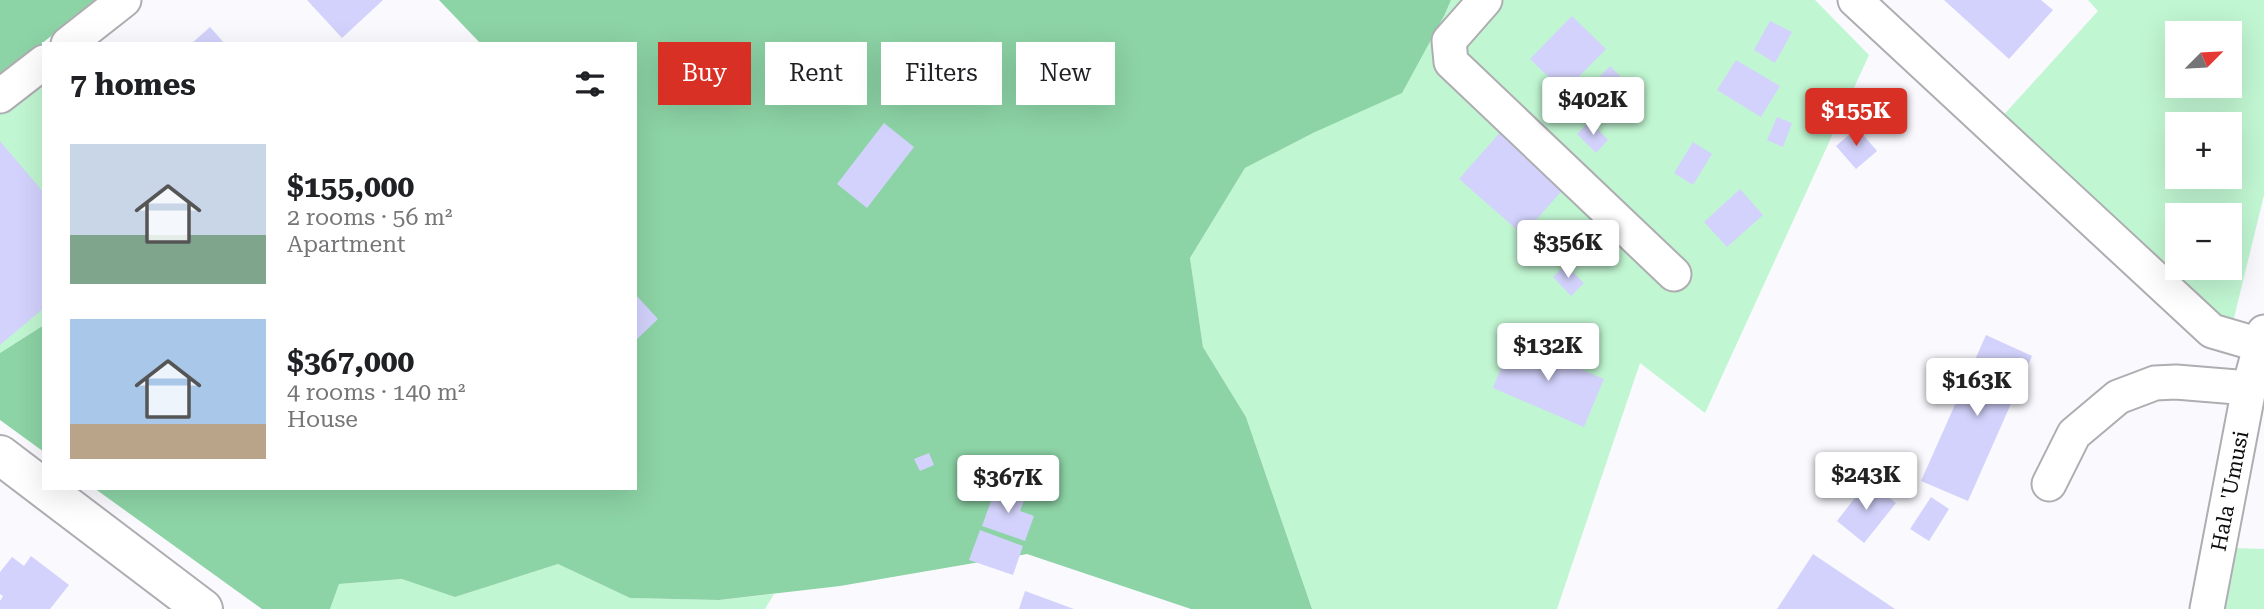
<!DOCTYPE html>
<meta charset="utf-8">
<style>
:root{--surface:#fff;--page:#f6f6f6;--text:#202124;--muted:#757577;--accent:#d93025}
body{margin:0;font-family:"Roboto Serif",serif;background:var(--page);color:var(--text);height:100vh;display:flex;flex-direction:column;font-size:26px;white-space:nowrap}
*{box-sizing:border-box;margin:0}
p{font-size:23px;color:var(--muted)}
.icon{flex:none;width:38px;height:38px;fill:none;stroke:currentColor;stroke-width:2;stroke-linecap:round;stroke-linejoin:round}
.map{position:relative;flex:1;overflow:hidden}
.side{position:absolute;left:42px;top:42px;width:595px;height:448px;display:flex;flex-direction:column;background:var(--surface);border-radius:0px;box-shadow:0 7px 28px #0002}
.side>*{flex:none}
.guide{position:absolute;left:658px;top:42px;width:665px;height:63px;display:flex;gap:14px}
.needle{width:46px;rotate:66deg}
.tools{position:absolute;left:2165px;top:21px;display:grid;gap:14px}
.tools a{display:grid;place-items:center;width:77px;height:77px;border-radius:0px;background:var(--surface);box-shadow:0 7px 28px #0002;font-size:35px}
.price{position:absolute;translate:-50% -60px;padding:0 16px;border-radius:7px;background:#fff;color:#222;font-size:23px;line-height:46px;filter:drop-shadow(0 2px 4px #0008)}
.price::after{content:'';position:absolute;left:50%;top:42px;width:21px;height:16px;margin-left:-10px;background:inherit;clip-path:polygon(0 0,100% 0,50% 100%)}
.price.selected{background:var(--accent);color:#fff}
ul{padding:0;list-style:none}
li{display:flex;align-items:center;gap:21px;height:175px;padding:0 28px}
li span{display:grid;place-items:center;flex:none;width:196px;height:140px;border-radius:0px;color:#555}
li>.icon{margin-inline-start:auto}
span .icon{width:84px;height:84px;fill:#fffc;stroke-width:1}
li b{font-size:30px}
h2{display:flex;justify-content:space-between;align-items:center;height:84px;padding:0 28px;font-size:30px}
.tag{padding:0 24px;border-radius:0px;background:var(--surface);box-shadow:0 7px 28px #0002;font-size:24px;line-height:63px}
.tag.selected{background:var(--accent);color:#fff}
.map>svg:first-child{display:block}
.green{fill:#c1f6d2;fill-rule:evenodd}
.forest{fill:#8cd3a5}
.building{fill:#d3d2fc}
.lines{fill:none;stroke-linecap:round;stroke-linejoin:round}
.street-casing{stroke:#aeaeb2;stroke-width:37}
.secondary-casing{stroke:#aeaeb2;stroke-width:42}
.street{stroke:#fff;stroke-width:33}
.secondary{stroke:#fff;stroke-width:38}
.labels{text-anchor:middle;stroke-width:6;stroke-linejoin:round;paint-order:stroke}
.street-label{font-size:21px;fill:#0c0c0d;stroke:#fff}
</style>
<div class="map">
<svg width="2264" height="609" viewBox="0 0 2264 609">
<rect width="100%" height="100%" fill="#f9f9fe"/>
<path class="green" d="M1451,0H1815L1869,55L1705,413L1640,363L1557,609H1312L1246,417L1203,347L1190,258L1245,168L1315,132L1445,14Z
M2088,0H2264V195L2233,322L2206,315L1999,120L2098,11ZM2177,33H2230V86H2177ZM2177,124H2230V177H2177ZM2177,215H2230V268H2177Z
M44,77V325L0,353V111Z
M2232,548L2264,549V609H2220Z
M558,564L630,598L719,600L774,594L765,609H330L339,584L403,579L455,597Z"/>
<path class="forest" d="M0,0H96L0,77Z
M439,0H1451L1445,14L1402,93L1315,132L1245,168L1190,258L1203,347L1246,417L1312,609H1191L1027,554L840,586L719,600L630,598L558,564L455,597L402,579L339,584L330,609H262L94,488H635V44H481Z
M44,325V452L0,420V353Z"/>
<path class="building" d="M307,0H383L342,38Z
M1944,0H2041L2053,10L2009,59Z
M1572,16L1606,49L1564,92L1530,59Z
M1770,21L1792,32L1775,63L1754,50Z
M210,27L225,44H191Z
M1736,60L1780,86L1761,117L1717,90Z
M1610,66L1624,80L1611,93L1597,79Z
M1777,117L1792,123L1783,147L1767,140Z
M1590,121L1608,140L1596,153L1577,134Z
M884,123L914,147L867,208L837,184Z
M1857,128L1877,151L1856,169L1836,146Z
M1503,129L1566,186L1523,235L1459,179Z
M0,141L44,193V308L0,345Z
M1693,142L1712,154L1693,185L1674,173Z
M1740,189L1763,215L1727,247L1704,222Z
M1565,265L1584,283L1571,296L1553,277Z
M635,294L658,319L635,341Z
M1986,335L2032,356L1968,501L1921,481Z
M1512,340L1604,379L1584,427L1493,388Z
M929,453L934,465L920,471L914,459Z
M1868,481L1896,503L1864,543L1837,521Z
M996,487L1025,498L1020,511L1034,516L1025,541L982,526Z
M1931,497L1949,509L1929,541L1910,529Z
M980,530L1023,546L1013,575L969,560Z
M1813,554L1895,609H1777Z
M31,556L69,585L50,609H0V601L3,596L0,594V572L12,557L24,566Z
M1025,591L1074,609H1019Z"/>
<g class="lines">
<defs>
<path id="street" d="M1485,0L1449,41L1451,62L1674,274
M1855,0L2212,331L2260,345
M68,44L124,0
M0,96L44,62
M2049,484L2074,434L2118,397L2155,383L2176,382L2249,388
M2207,609L2249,388L2264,332"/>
<path id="secondary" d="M0,455L203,609"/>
</defs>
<use href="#street" class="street-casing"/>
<use href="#secondary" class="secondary-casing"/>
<use href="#street" class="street"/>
<use href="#secondary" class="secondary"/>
</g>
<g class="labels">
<g class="street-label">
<text transform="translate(2230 491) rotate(-79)" y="7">Hala 'Umusi</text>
</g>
</g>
</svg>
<div class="tools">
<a><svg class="needle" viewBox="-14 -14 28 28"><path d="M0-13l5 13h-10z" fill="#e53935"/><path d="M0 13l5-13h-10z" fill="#757577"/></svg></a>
<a>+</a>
<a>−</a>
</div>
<b class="price" style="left:1593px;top:137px">$402K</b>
<b class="price selected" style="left:1856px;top:148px">$155K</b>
<b class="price" style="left:1568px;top:280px">$356K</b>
<b class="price" style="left:1548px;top:383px">$132K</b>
<b class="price" style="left:1977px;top:418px">$163K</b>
<b class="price" style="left:1866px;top:512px">$243K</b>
<b class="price" style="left:1008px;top:515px">$367K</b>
<div class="guide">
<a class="tag selected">Buy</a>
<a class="tag">Rent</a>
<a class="tag">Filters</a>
<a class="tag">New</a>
</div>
<section class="side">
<h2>7 homes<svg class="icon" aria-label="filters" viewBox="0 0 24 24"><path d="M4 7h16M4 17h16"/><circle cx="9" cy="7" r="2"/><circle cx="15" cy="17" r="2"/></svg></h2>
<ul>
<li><span style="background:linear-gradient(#c9d6e8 65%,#7fa58c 0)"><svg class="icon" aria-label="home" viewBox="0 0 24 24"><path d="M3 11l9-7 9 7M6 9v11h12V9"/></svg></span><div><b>$155,000</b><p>2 rooms · 56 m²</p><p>Apartment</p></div></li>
<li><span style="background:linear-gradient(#a9c7e8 75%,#b9a48a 0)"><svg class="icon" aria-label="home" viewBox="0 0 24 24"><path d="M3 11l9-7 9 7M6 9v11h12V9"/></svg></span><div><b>$367,000</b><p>4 rooms · 140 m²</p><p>House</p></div></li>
</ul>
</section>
</div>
